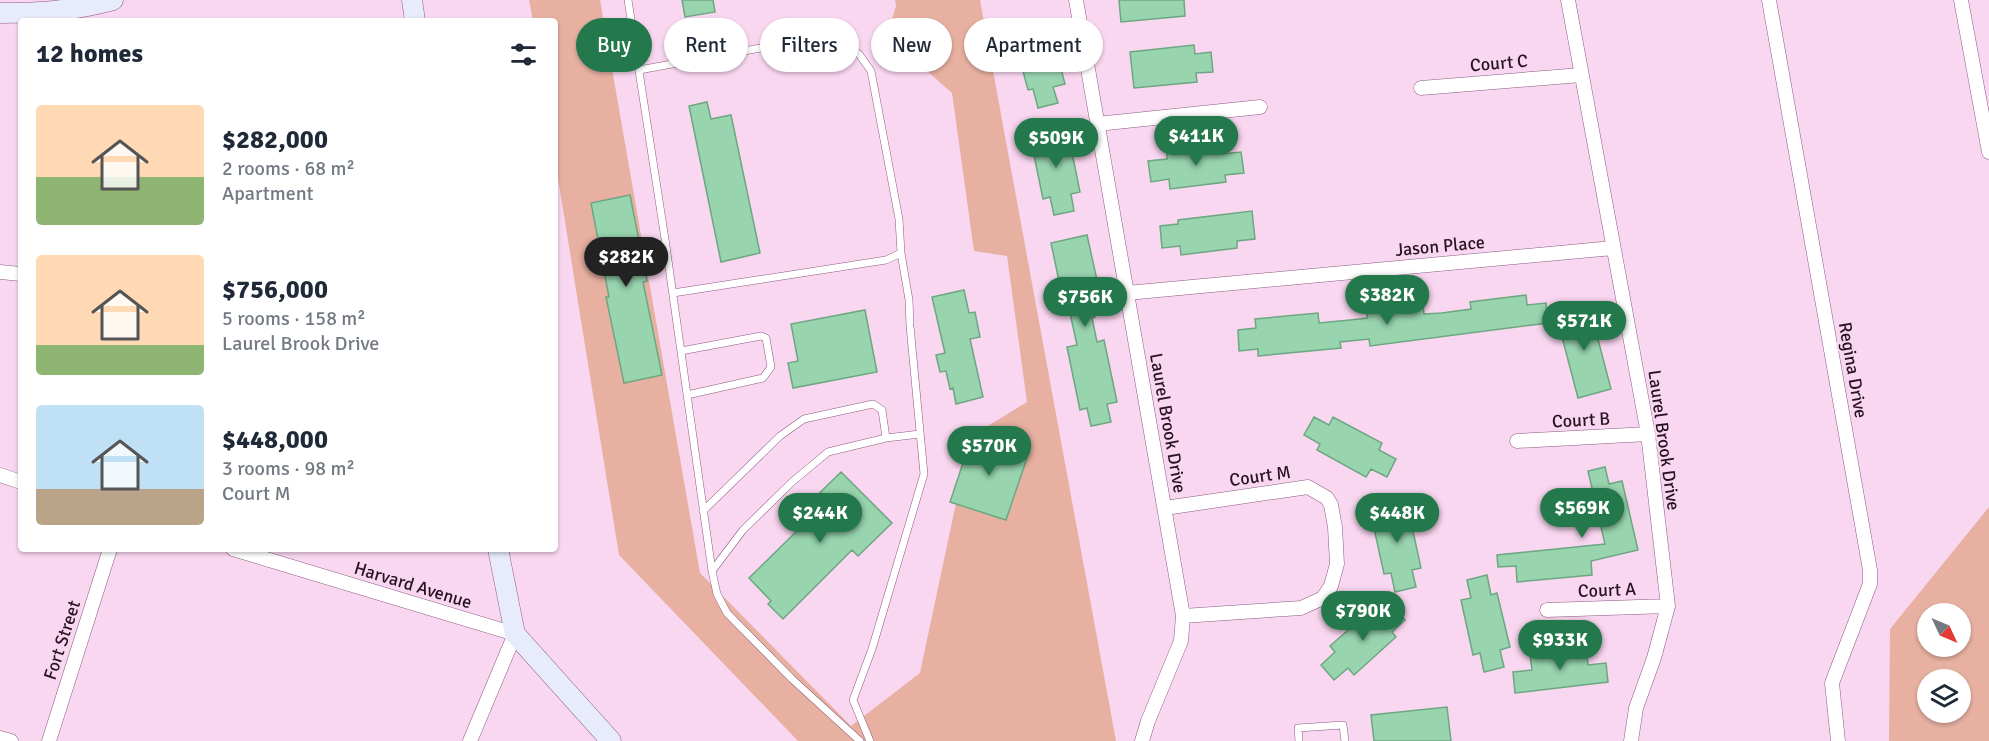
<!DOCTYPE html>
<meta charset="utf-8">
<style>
:root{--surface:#fff;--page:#f6f6f7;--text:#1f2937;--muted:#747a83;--accent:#24794c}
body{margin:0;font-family:Signika,sans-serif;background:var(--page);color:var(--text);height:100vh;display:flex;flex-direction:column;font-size:22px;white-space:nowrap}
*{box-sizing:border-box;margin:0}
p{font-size:20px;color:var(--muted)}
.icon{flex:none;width:33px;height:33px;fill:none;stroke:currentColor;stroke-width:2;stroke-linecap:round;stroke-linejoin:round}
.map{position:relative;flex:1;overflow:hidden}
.drawer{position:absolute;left:18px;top:18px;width:540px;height:534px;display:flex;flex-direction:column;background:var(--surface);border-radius:6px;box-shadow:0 2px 4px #0004}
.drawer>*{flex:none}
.banner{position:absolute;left:576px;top:18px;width:570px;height:54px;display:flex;gap:12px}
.needle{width:39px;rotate:134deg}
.tools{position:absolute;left:1917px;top:603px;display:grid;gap:12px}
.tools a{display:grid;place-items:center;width:54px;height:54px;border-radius:50%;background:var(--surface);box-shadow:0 2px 4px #0004;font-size:30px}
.price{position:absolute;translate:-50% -51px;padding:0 14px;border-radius:21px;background:var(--accent);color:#fff;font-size:20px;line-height:39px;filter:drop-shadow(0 2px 3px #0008)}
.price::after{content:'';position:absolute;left:50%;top:36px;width:18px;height:14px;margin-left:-9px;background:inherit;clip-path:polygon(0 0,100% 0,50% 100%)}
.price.on{background:#222;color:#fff}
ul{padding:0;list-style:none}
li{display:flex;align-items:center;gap:18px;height:150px;padding:0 18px}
li span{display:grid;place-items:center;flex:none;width:168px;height:120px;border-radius:6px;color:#555}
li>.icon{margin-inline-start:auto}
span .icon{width:72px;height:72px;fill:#fffc;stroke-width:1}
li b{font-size:26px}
h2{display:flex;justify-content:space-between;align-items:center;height:72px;padding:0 18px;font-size:26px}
.pill{padding:0 21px;border-radius:27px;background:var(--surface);box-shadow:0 2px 4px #0004;font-size:21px;line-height:54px}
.pill.on{background:var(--accent);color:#fff}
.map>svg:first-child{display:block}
.green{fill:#e7b0a1;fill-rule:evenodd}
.building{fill:#98d5ae;stroke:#6ca782;stroke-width:1.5}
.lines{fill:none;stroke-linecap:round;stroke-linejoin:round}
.lane-casing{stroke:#8c5a80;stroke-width:8}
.street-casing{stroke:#8c5a80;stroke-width:15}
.secondary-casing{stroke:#8c5a80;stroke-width:21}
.lane{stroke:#fff;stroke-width:7}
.street{stroke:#fff;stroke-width:14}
.secondary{stroke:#e7ebfc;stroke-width:20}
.labels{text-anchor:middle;stroke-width:4.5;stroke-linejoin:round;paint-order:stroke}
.street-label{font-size:18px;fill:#271322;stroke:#fad7f0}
</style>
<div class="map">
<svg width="1989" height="741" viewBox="0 0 1989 741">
<rect width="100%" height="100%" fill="#fad7f0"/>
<path class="green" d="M529,0H600L700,573L851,726L920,673L970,437L1027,402L1007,256L974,251L952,93L887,36L896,6L895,0H980L1116,741H798L619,555L555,160V21H533Z
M1989,507V741H1889L1890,629ZM1928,614H1960V646H1928ZM1928,680H1960V712H1928Z"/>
<path class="building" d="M682,0H713L715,12L685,17Z
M1119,0H1184L1185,16L1121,22Z
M1048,20L1065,84L1053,87L1058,103L1038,108L1033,89L1028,90L1012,30Z
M1194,45L1195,54L1211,52L1213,72L1196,73L1197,82L1134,88L1130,52Z
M707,102L711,119L731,115L760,253L721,262L689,106Z
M1067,128L1080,192L1071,194L1074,211L1054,215L1050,197L1043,199L1030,136Z
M1221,145L1222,154L1241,152L1244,173L1225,175L1226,182L1170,189L1169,179L1151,182L1148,161L1167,159V152Z
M630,195L647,281L643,282L662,375L624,383L606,297H609L591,203Z
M1252,211L1255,239L1237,241V248L1181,255L1180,246L1162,248L1160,226L1178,224V220Z
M1087,235L1101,298L1091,300L1095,317L1092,318L1097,342L1104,340L1117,402L1107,404L1111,422L1091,426L1087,408L1080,410L1067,347L1077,345L1068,304L1064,305L1051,243Z
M964,290L969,313L975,312L980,337L970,339L983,397L956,404L953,388L950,389L946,371L940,372L936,355L945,353L932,297Z
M1526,295L1527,305L1546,303L1548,323L1370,346L1369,339L1340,342L1341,348L1258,356V349L1239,351L1238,330L1256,328L1255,319L1318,313L1319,323L1350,320L1367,318V311L1423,305L1424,314L1442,313L1471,309L1470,302Z
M1589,305L1611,389L1578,398L1556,314Z
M865,310L877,372L793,388L788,363L798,361L791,324Z
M1314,417L1329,425L1333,417L1382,443L1379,450L1396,459L1387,477L1371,469L1366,477L1317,450L1320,444L1304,435Z
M973,433L1029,452L1006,520L950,502Z
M1605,467L1609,484L1622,481L1638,550L1591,561L1592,575L1517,582L1516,566L1498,567L1497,555L1605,544L1588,471Z
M841,472L892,523L858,556L852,550L783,619L768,604L771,601L749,578L805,523L797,515Z
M1399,496L1403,514L1409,513L1421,568L1412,570L1416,587L1395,592L1391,573L1384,574L1372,519L1382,517L1379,500Z
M1487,575L1491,595L1497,593L1510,647L1500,650L1504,667L1484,672L1480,653L1473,655L1461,600L1471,598L1467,580Z
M1392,604L1405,620L1392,632L1396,637L1354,675L1348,668L1334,680L1321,665L1335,652L1330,646L1372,609L1378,616Z
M1586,647L1588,665L1606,663L1608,682L1515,693L1513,672L1532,670L1530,654Z
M1447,707L1451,741H1374L1371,715Z"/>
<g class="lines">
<defs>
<path id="lane" d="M628,0L665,239L712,571L717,594L727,613L792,679L860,741
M639,70L827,36L859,54L871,71L899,219L901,253L886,260L673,293
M681,351L761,336L766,338L771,367L763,378L687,395
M703,511L780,436L804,419L873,404L882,410L886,438
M712,571L743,530L792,482L828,452L886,438L920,434
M870,741L853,700L872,649L924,474L910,326L909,300L901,253
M1299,741L1298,728L1343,725L1345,741"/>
<path id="street" d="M1076,0L1183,616L1181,641L1148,721L1142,741
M1568,0L1648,434L1668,606L1654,658L1636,708L1631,741
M1769,0L1870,570V584L1832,683L1838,741
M1961,0L1989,152
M1421,88L1581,75
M1097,124L1260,107
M0,272L21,274
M1127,293L1613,248
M1517,441L1648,434
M0,475L21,482
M1165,508L1308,487L1327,498L1331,505L1335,527L1337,564L1331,586L1323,598L1301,608L1183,616
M233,549L515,634L470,741
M1547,610L1668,606
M0,738L11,741
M49,741L110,549"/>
<path id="secondary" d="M412,0L415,21
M0,13C42,13 72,11 113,0
M498,549L515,634L611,741"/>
</defs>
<use href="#lane" class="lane-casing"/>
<use href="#street" class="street-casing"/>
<use href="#secondary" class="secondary-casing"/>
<use href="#lane" class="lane"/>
<use href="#street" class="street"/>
<use href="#secondary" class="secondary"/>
</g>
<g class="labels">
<g class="street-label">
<text transform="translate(1499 63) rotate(-5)" y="6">Court C</text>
<text transform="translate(1440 246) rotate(-5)" y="6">Jason Place</text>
<text transform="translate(1853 370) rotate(80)" y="6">Regina Drive</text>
<text transform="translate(1581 420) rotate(-3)" y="6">Court B</text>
<text transform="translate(1168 423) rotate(80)" y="6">Laurel Brook Drive</text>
<text transform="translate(1664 440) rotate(82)" y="6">Laurel Brook Drive</text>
<text transform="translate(1260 476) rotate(-8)" y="6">Court M</text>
<text transform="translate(413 585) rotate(17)" y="6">Harvard Avenue</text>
<text transform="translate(1607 590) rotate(-2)" y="6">Court A</text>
<text transform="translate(62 640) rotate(-72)" y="6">Fort Street</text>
</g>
</g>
</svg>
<div class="tools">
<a><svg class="needle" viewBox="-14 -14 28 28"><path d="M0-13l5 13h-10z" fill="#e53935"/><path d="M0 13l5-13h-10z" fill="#747a83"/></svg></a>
<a><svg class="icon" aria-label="layers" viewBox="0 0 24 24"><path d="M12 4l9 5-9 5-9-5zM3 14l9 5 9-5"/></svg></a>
</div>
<b class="price" style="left:1196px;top:167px">$411K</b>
<b class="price" style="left:1056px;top:169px">$509K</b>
<b class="price on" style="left:626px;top:288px">$282K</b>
<b class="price" style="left:1387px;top:326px">$382K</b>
<b class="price" style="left:1085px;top:328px">$756K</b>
<b class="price" style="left:1584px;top:352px">$571K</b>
<b class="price" style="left:989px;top:477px">$570K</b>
<b class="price" style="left:1582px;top:539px">$569K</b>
<b class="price" style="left:820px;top:544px">$244K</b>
<b class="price" style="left:1397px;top:544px">$448K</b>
<b class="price" style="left:1363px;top:642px">$790K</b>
<b class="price" style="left:1560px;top:671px">$933K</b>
<div class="banner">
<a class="pill on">Buy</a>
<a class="pill">Rent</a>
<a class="pill">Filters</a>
<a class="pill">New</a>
<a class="pill">Apartment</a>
</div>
<section class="drawer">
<h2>12 homes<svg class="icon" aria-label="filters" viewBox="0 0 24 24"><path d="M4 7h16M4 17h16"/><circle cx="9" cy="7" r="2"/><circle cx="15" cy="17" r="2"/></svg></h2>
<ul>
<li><span style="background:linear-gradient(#ffd9b3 60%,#8fb573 0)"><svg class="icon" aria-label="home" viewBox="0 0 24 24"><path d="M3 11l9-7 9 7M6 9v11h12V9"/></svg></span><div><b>$282,000</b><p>2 rooms · 68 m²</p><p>Apartment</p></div></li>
<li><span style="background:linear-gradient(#ffd9b3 75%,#8fb573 0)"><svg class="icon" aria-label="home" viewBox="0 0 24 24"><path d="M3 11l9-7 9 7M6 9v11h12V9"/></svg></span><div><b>$756,000</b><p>5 rooms · 158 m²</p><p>Laurel Brook Drive</p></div></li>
<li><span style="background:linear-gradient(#bfe0f5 70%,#b9a48a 0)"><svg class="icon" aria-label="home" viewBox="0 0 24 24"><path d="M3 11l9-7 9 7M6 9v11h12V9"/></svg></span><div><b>$448,000</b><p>3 rooms · 98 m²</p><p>Court M</p></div></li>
</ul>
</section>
</div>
